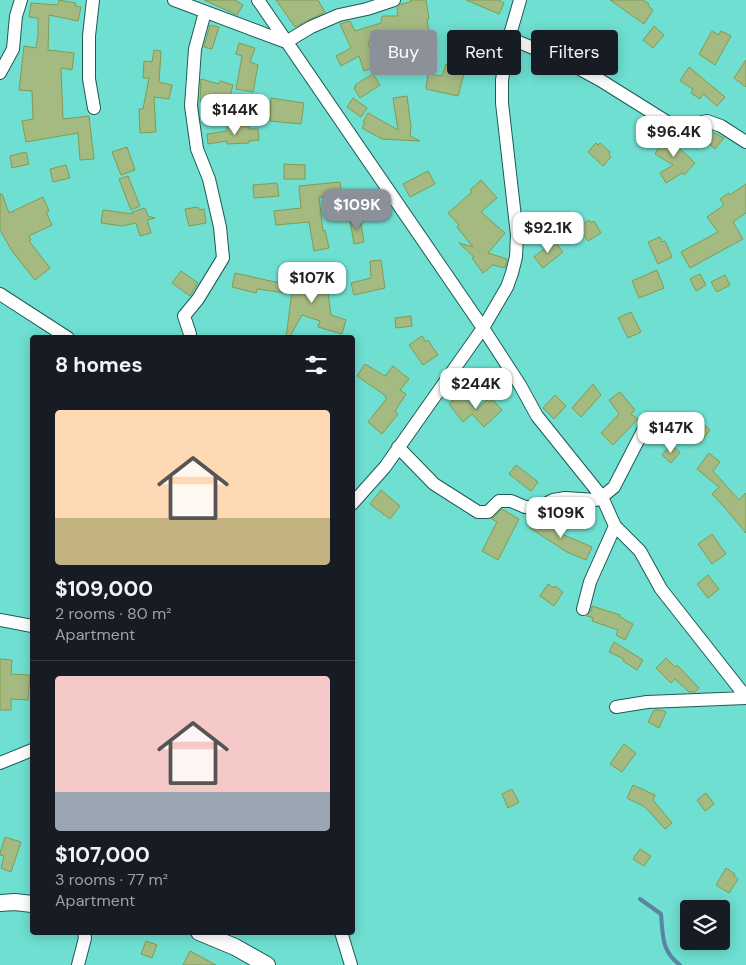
<!DOCTYPE html>
<meta charset="utf-8">
<style>
:root{--surface:#171b24;--page:#20242c;--text:#f1f3f6;--muted:#9ea1a6;--line:#363941;--accent:#8c9099}
body{margin:0;font-family:"DM Sans",sans-serif;background:var(--page);color:var(--text);height:100vh;display:flex;flex-direction:column;font-size:19px;white-space:nowrap}
*{box-sizing:border-box;margin:0}
p{font-size:16px;color:var(--muted)}
.icon{flex:none;width:28px;height:28px;fill:none;stroke:currentColor;stroke-width:2;stroke-linecap:round;stroke-linejoin:round}
.map{position:relative;flex:1;overflow:hidden}
.sheet{position:absolute;left:30px;top:335px;width:325px;height:600px;display:flex;flex-direction:column;background:var(--surface);border-radius:5px;box-shadow:0 2px 12px #0003}
.sheet>*{flex:none}
.banner{position:absolute;left:370px;top:30px;width:300px;height:45px;display:flex;gap:10px}
.controls{position:absolute;left:680px;top:900px;display:grid;gap:10px}
.controls a{display:grid;place-items:center;width:50px;height:50px;border-radius:5px;background:var(--surface);box-shadow:0 2px 12px #0003;font-size:25px}
.price{position:absolute;translate:-50% -42px;padding:0 11px;border-radius:10px;background:#fff;color:#222;font-size:16px;line-height:32px;filter:drop-shadow(0 1px 2px #0008)}
.price::after{content:'';position:absolute;left:50%;top:30px;width:15px;height:11px;margin-left:-8px;background:inherit;clip-path:polygon(0 0,100% 0,50% 100%)}
.price.on{background:var(--accent);color:#fff}
ul{padding:0;list-style:none}
li{display:grid;align-content:center;gap:10px;height:265px;padding:0 25px}
li+li{border-top:1px solid var(--line)}
li span{display:grid;place-items:center;height:155px;border-radius:5px;color:#555}
li>.icon{margin-inline-start:auto}
span .icon{width:90px;height:90px;fill:#fffc;stroke-width:1}
li b{font-size:21px}
h2{display:flex;justify-content:space-between;align-items:center;height:60px;padding:0 25px;font-size:21px}
.tag{padding:0 18px;border-radius:5px;background:var(--surface);box-shadow:0 2px 12px #0003;font-size:18px;line-height:45px}
.tag.on{background:var(--accent);color:#fff}
.map>svg:first-child{display:block}
.lines{fill:none;stroke-linecap:round;stroke-linejoin:round}
.stream{stroke:#5885a3;stroke-width:4}
.building{fill:#a5ba80;stroke:#829b50}
.minor-casing{stroke:#1d5b54;stroke-width:14}
.tertiary-casing{stroke:#1d5b54;stroke-width:18}
.minor{stroke:#fff;stroke-width:12}
.tertiary{stroke:#fff;stroke-width:16}
</style>
<div class="map">
<svg width="746" height="965" viewBox="0 0 746 965">
<rect width="100%" height="100%" fill="#6edfd1"/>
<g class="lines">
<path class="stream" d="M640,899L661,914C663,935 661,951 680,965"/>
</g>
<path class="building" d="M59,0L76,3L75,6L81,7L78,21L49,15L48,50L74,53L72,70L61,68L63,119L89,116L94,159L80,160L78,133L26,142L22,121L33,119L32,91L19,90L24,46L36,48L38,35V18L29,17L31,3L58,5Z
M204,0H235L243,5L237,15Z
M276,0H318L325,12L295,27Z
M410,0H426L429,19H427L429,34L402,38V40L368,42L376,67L364,71L359,56L341,66L336,56L351,48L340,24L350,21L355,31L381,23L382,16H398L397,8L401,4L411,2Z
M466,0H498L504,3L499,14Z
M610,0H643L649,4L648,6L653,10L644,24Z
M210,25L219,27L212,49L204,47Z
M654,26L664,35L653,48L643,40Z
M712,31L719,35L721,31L731,36L715,65L699,54Z
M239,43L255,48L250,62L258,65L253,92L236,89L242,56L236,54Z
M154,50L161,51L159,82L172,85L169,99L154,97L156,132L140,133L139,109H143L149,78H143L144,61L152,62Z
M746,60V87L734,78Z
M446,64L465,70L458,96L426,89L428,74L442,76Z
M689,67L725,97L717,106L703,94L700,99L691,93L693,89L680,81Z
M373,74L380,85L360,98L354,88L356,87L355,85Z
M201,79L219,84L220,81L233,85L227,108L200,101Z
M407,96L411,126L410,136L420,141L382,139L362,128L365,123L363,122L368,113L398,130L393,98Z
M271,98L304,103L301,124L270,121Z
M353,98L367,108L361,117L347,107Z
M227,126H249V129H258L259,140L249,141V143L227,144V141L208,144L207,134L227,131Z
M706,129L724,138L715,149L698,135Z
M668,132L680,138L676,145L695,163L684,175L682,173L666,183L660,173L673,165L655,154Z
M596,143L598,145L600,143L610,152L609,155L611,157L603,166L588,152Z
M127,147L135,170L121,175L112,152Z
M26,152L29,164L12,168L10,156Z
M284,164L305,165V179H284Z
M66,165L70,178L53,182L50,169Z
M428,171L435,184L410,197L403,184Z
M128,176L140,206L131,210L119,179Z
M481,180L497,198L481,212L505,233L488,253L507,259L505,268L493,265L483,273L472,258L474,257L459,243L473,247L457,227L459,225L448,213L472,192L470,190Z
M340,182L342,196L319,197L323,231L325,230L329,248L314,251L309,222L276,225L274,211L301,208L299,186Z
M277,183L279,196L254,198L253,185Z
M746,184V213L733,222L743,239L690,268L681,252L718,232L707,217L724,205L720,199L729,193L730,195Z
M356,193L357,207L346,208L344,195Z
M0,194H2L9,213L43,197L49,211L46,212L52,225L29,236L31,240L29,241L50,268L35,280L12,251L0,230Z
M198,207L199,210L204,209L206,223L189,226L185,209Z
M145,208L148,216L155,218L147,220L151,233L140,236L136,223L122,226L101,223L103,210L133,214L132,212Z
M360,218L364,242L354,244L350,220Z
M589,220L591,223L594,221L601,233L588,241L579,227Z
M660,237L662,242L665,241L672,257L658,264L648,242Z
M554,241L563,252L543,268L534,257Z
M381,260L385,288L354,295L351,283L371,278L370,261Z
M657,270L664,288L639,298L632,281Z
M181,271L198,283L190,296L172,283Z
M325,272L331,315L346,320L342,334L318,327L320,321L302,315L289,338H286L294,275L304,276Z
M235,273L288,285L286,293L257,289L256,293L232,287Z
M700,274L706,285L696,291L690,279Z
M725,275L730,285L717,292L711,282Z
M631,312L641,332L628,338L618,318Z
M411,316L412,326L396,328L395,318Z
M422,336L426,342L428,340L438,355L423,365L409,345Z
M365,364L385,376L393,366L409,379L400,390L406,394L395,411L398,414L382,434L368,422L387,398L385,397L386,396L357,376Z
M593,384L601,395L581,417L572,408Z
M620,392L635,410L631,414L638,419L613,445L601,433L619,414L609,400Z
M555,395L566,406L554,419L543,408Z
M458,396L460,398L463,396L476,410L487,400L489,402L492,399L502,410L484,427L472,414L463,422L449,404Z
M702,423L710,430L700,443L690,435L696,426L698,427Z
M670,445L680,452L671,463L662,455Z
M709,453L720,462L713,471L739,500L746,493V533L725,508L712,494L719,487L697,469Z
M516,465L538,482L531,491L509,474Z
M381,490L400,506L390,519L370,504Z
M502,509L519,519L498,560L482,551L497,522L492,519Z
M537,516L550,524L551,522L560,527L557,532L592,547L586,560L567,552L530,528Z
M712,534L726,554L712,564L698,544Z
M708,575L719,589L708,598L697,584Z
M548,584L554,588L555,586L563,592L554,606L540,596Z
M592,606L620,615V617L633,624L625,640L616,635L618,630L592,621L593,618L587,616L591,611Z
M614,642L643,660L637,670L623,661L624,659L609,652Z
M666,658L675,667L677,665L699,688L695,692H689L675,679L671,683L656,668Z
M0,659L12,660L11,674L30,675L28,700L11,699V710H0Z
M654,710H661L666,712L659,728L648,722Z
M624,744L636,753L622,772L610,764Z
M633,785L655,795L653,800L672,823L665,829L645,807L627,798Z
M512,789L519,802L508,808L502,794Z
M706,793L714,804L705,811L697,800Z
M5,837L21,842L11,872L1,868L4,856L0,855V853Z
M640,849L651,856L644,866L633,859Z
M726,868L735,874L734,876L738,879L729,893L716,885Z
M146,941L157,945L152,958L141,954Z
M190,951L216,965H183Z"/>
<g class="lines">
<defs>
<path id="minor" d="M93,0L89,36V79L94,108
M174,0L286,42
M258,0L483,328L520,385L537,416L602,497L615,526L640,551L661,589L746,697
M509,38L569,63L600,80L680,130L694,128L702,122L707,121L721,126L746,142
M286,42L311,27L339,15L367,9L394,0
M0,73L13,49L16,16L21,0
M0,294L68,338
M190,338V334L184,316L198,299L223,258L220,227L209,179L197,149L191,106L195,49L205,12
M398,447L434,484L478,512H488L499,501H511L525,507H539L553,500L565,498L596,500L602,497L614,487L648,421
M352,504L385,467L483,328L507,287L512,273L516,257L517,235L502,103V80L509,38L520,0
M583,609L590,582L615,526
M0,620L32,626
M616,707L647,702L746,698
M0,763L32,750
M341,932L351,965
M78,965L85,938L84,932"/>
<path id="tertiary" d="M0,903L15,902L32,904
M199,932L235,947L267,965"/>
</defs>
<use href="#minor" class="minor-casing"/>
<use href="#tertiary" class="tertiary-casing"/>
<use href="#minor" class="minor"/>
<use href="#tertiary" class="tertiary"/>
</g>
</svg>
<div class="controls">
<a><svg class="icon" aria-label="layers" viewBox="0 0 24 24"><path d="M12 4l9 5-9 5-9-5zM3 14l9 5 9-5"/></svg></a>
</div>
<b class="price" style="left:235px;top:136px">$144K</b>
<b class="price" style="left:674px;top:158px">$96.4K</b>
<b class="price on" style="left:357px;top:231px">$109K</b>
<b class="price" style="left:548px;top:254px">$92.1K</b>
<b class="price" style="left:312px;top:304px">$107K</b>
<b class="price" style="left:476px;top:410px">$244K</b>
<b class="price" style="left:671px;top:454px">$147K</b>
<b class="price" style="left:561px;top:539px">$109K</b>
<div class="banner">
<a class="tag on">Buy</a>
<a class="tag">Rent</a>
<a class="tag">Filters</a>
</div>
<section class="sheet">
<h2>8 homes<svg class="icon" aria-label="filters" viewBox="0 0 24 24"><path d="M4 7h16M4 17h16"/><circle cx="9" cy="7" r="2"/><circle cx="15" cy="17" r="2"/></svg></h2>
<ul>
<li><span style="background:linear-gradient(#ffd9b3 70%,#c2b280 0)"><svg class="icon" aria-label="home" viewBox="0 0 24 24"><path d="M3 11l9-7 9 7M6 9v11h12V9"/></svg></span><div><b>$109,000</b><p>2 rooms · 80 m²</p><p>Apartment</p></div></li>
<li><span style="background:linear-gradient(#f6c9c9 75%,#9aa5b1 0)"><svg class="icon" aria-label="home" viewBox="0 0 24 24"><path d="M3 11l9-7 9 7M6 9v11h12V9"/></svg></span><div><b>$107,000</b><p>3 rooms · 77 m²</p><p>Apartment</p></div></li>
</ul>
</section>
</div>
